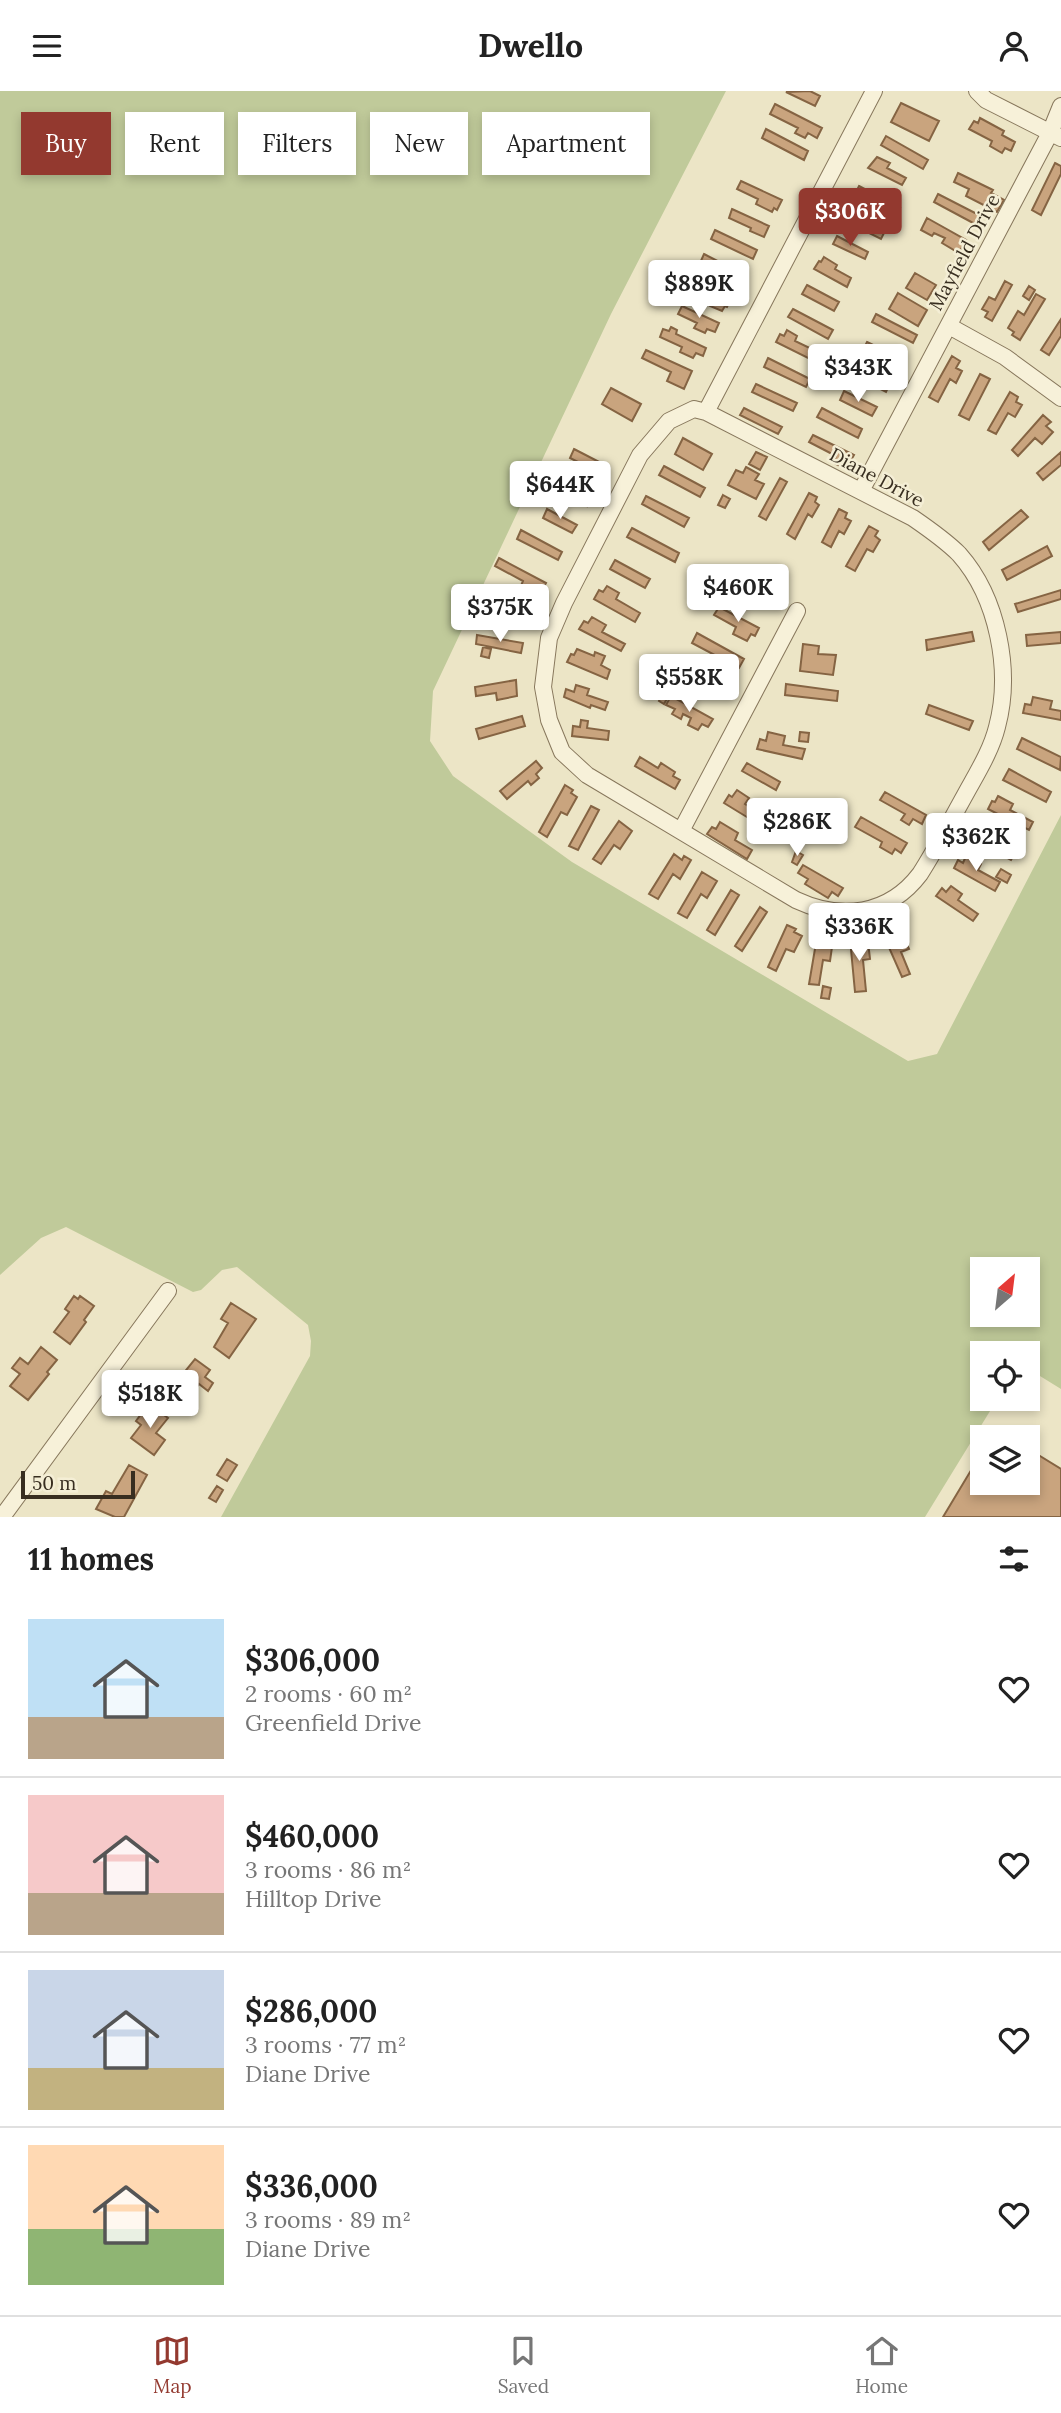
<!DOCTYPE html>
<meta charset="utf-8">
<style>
:root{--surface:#fff;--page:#f6f6f6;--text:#222;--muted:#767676;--line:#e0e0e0;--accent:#93392f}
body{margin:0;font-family:Lora,serif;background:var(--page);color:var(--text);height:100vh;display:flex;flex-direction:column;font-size:26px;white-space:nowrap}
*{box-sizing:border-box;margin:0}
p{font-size:23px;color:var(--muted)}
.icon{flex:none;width:38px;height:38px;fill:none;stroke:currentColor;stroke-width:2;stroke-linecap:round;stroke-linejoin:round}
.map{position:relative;height:1426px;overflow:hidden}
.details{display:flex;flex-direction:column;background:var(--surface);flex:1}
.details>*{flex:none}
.hud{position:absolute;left:21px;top:21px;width:700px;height:63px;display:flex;gap:14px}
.needle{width:46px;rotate:28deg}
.tools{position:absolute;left:970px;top:1166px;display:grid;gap:14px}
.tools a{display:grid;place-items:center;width:70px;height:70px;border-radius:0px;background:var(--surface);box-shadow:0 4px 10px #0003;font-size:35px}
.scale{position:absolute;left:21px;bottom:18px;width:114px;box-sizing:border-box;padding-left:7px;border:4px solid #382e20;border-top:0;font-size:19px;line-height:24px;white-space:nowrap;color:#382e20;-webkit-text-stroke:5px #f4eed5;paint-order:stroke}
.price{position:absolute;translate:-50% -60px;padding:0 16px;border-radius:7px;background:#fff;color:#222;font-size:23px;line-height:46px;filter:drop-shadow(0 2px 4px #0008)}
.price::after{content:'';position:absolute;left:50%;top:42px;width:21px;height:16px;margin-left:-10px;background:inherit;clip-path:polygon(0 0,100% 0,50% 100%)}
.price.active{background:var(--accent);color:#fff}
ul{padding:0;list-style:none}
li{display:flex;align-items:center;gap:21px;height:175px;padding:0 28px}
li+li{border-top:2px solid var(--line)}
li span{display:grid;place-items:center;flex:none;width:196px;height:140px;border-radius:0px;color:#555}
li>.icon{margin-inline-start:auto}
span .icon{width:84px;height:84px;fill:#fffc;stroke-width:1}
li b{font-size:30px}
h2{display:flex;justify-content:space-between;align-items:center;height:84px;padding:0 28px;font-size:30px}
.tag{padding:0 24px;border-radius:0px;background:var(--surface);box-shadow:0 4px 10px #0003;font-size:24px;line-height:63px}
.tag.active{background:var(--accent);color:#fff}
header{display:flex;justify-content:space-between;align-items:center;height:91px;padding:0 28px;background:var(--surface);font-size:32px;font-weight:700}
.dock{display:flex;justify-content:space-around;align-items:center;height:98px;border-top:2px solid var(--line);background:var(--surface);font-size:19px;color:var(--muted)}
.dock a{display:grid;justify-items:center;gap:4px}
.dock .active{color:var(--accent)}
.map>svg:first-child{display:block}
.green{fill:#c0ca9a;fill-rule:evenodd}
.building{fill:#c9a47e;stroke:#856443;stroke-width:2}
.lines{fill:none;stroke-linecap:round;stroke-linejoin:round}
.street-casing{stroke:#87775c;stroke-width:18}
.street{stroke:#f7f1d9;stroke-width:16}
.labels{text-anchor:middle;stroke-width:5;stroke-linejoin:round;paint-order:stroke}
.street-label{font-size:19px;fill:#382e20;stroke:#f4eed5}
</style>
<header><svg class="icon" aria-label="menu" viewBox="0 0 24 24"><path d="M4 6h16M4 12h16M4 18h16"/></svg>Dwello<svg class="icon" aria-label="person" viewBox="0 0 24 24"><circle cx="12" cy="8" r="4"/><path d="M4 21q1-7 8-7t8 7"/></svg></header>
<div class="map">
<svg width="1061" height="1426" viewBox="0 0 1061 1426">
<rect width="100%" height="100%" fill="#ece5c6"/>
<path class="green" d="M0,0H726L611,223L433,600L430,650L453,685L572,771L908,970L937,963L1061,724V1298L1027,1277V1262H982V1307H998L925,1426H221L310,1265L311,1250L308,1234L237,1176L222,1179L201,1199L193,1201L66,1136L41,1147L0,1184ZM982,1178H1027V1223H982Z"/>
<path class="building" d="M810,0L820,5L815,15L786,1Z
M901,12L939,30L929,50L891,31Z
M775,13L822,37L817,47L808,42L805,47L795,42L798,37L770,23Z
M980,27L1004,40L1002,44L1015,51L1011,60L1005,57L1002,62L990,55L992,50L969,38L974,30L978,32Z
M766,38L808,60L804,69L762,47Z
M886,45L928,69L923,78L881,54Z
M877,66L890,72L887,77L906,87L902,94L868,77Z
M1055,72L1061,75V83L1041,124L1032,119Z
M958,82L993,99L991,102L1004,109L997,121L966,105L969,98L954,91Z
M741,90L782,109L777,119L774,117L772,121L756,113L758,108L737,98Z
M859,95L900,117L896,124L855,103Z
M938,103L979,124L975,133L934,111Z
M844,117L886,138L881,148L839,127Z
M732,118L769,135L764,146L750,140L751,137L729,127Z
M927,127L966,149L959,162L942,152L945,147L934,142L932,145L921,139Z
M715,139L757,159L753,168L711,148Z
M837,145L868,161L865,168L833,153Z
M704,163L745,184L741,193L700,172Z
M824,166L837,174L835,178L851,187L847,196L814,178L819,170L821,171Z
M915,182L936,194L927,209L906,197Z
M690,188L731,207L727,216L725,215L722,220L710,215L712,210L685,197Z
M1005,190L1012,194L992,230L985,226L988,221L982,218L989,206L995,209Z
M807,194L839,211L834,220L802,203Z
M1029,195L1035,199L1029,209L1023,205Z
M898,202L927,219L918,235L889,218Z
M1036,203L1045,208L1020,249L1012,244L1014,241L1008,237L1018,220L1024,224Z
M682,215L719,232L715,241L707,238L705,242L694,237L697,232L678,223Z
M793,218L833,239L828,248L788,226Z
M876,223L917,244L913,252L872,231Z
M1061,228V245L1049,264L1041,259Z
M671,236L677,239L676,243L706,257L703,265L696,262L693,267L680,261L682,256L660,246L663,238L669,240Z
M787,239L797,245L795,250L818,261L814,270L776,251L780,243L784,245Z
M867,251L902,268L899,275L864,257Z
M646,259L692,280L684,298L667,290L671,281L642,267Z
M952,265L960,270L956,277L962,280L956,292L950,288L938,311L929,306Z
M768,267L810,288L806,296L764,276Z
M856,274L890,292L886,301L851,283Z
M980,283L990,288L969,329L959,324Z
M756,293L797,312L793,320L752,301Z
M611,297L641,313L632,330L602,313Z
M844,300L877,316L872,325L840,309Z
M1010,301L1018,306L1016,311L1022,314L1015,326L1008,322L996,343L988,339Z
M744,317L782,336L778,343L740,324Z
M822,317L862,338L858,347L817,326Z
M1043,324L1051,331L1046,335L1053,341L1042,353L1035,347L1018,365L1012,359Z
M813,344L854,364L850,371L842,367L838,374L833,371L836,365L809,351Z
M683,347L712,363L703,379L675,363Z
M574,358L607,375L603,384L594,379L592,383L582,378L584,374L570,367Z
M756,361L767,366L760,379L749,373Z
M1061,361V374L1043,389L1037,382Z
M571,371L581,376L578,383L567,378Z
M664,375L705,397L700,406L659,384Z
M746,376L759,383L755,389L764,393L756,408L728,394L736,379L743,382Z
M545,379L592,404L587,415L540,390Z
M780,387L787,391L766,429L759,425Z
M809,402L817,406L815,411L819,414L812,426L808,423L795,448L787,443Z
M723,404L730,408L725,417L718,414Z
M646,405L689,427L684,436L642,413Z
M547,418L577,434L572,442L543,427Z
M839,418L847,422L845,427L851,430L844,443L839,440L831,456L822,451Z
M1021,419L1028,426L989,459L983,451Z
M869,435L878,440L875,445L880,449L873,461L867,458L855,480L846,475Z
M632,437L679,462L675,471L627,446Z
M521,439L562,461L558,469L517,448Z
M1047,455L1052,465L1007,489L1002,479Z
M499,467L546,492L541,501L537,499L534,504L520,497L523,490L495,475Z
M615,469L650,488L645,497L610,478Z
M736,486L775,507L770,515L732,494Z
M607,495L619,502L616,508L640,522L635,531L594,508L599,499L603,501Z
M1061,499V508L1018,521L1015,513Z
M719,516L759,537L755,545L751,543L747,550L733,543L736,536L714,524Z
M592,526L606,534L602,541L625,553L621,560L579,538L584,530L588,532Z
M972,541L974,550L927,559L926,549Z
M1061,541V552L1027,555L1026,544Z
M697,542L744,568L739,577L692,552Z
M477,544L523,552L521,562L476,553Z
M803,553L819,555L818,563L836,564L833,584L800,580Z
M483,556L491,558L489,567L481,565Z
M577,558L594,565L595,561L605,565L601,574L610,579L607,588L567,571L571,563L574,564Z
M516,589L517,605L497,609L496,602L476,605L475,596Z
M786,593L838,600L837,610L785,604Z
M576,594L589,598L587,604L608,611L605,619L591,614L590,617L564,606L566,598L574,601Z
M665,599L670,602L664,613L659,610Z
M671,605L713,628L708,636L702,633L698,639L688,634L691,627L683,623L681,628L672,623L675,618L666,614Z
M1033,606L1052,610L1050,618L1061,620V629L1023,622L1025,613L1031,614Z
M929,614L973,630L969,639L926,623Z
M522,625L525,635L479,648L476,638Z
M581,629L588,630L587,637L609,640L608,649L572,645L573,635L580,636Z
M768,641L785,645L783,654L805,658L802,668L757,658L760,648L766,650Z
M800,641L809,642L808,651L799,650Z
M1022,647L1061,666L1060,679L1017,658Z
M640,666L658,677L661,672L675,681L673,685L680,689L675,698L635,675Z
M536,670L542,677L536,683L539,687L531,694L528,690L507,708L500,700Z
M747,672L780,691L776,699L742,680Z
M1009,678L1051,701L1046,711L1003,689Z
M565,694L573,699L571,702L577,706L567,724L561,721L547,746L539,741Z
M737,699L749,707L745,713L760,723L755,731L724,712L729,704L732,706Z
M885,701L926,724L922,733L913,728L909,734L901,729L905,723L880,709Z
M998,705L1013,713L1010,719L1033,731L1029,739L988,718L992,710L995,711Z
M591,715L599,719L578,759L569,755Z
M861,726L907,752L901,762L895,758L892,763L880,756L882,751L855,736Z
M619,730L632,740L620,758L614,754L601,773L593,768Z
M720,731L738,742L735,749L752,759L747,768L707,743L712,736L716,738Z
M976,739L1016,760L1011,769L971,748Z
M796,760L803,764L797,774L792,771Z
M674,763L682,769L684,765L691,769L680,788L673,783L658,808L649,803Z
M966,765L981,773L978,779L1000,791L995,800L954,777L958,769L963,772Z
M803,774L843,797L838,805L832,801L828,807L805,793L808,788L798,782Z
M1001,778L1011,784L1007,792L996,786Z
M702,781L717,790L707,807L701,803L687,827L678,822Z
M951,795L962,803L958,809L978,823L973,830L936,805L942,797L946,801Z
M731,799L739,804L715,844L707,839Z
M760,816L767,821L742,860L735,855Z
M787,834L796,838L794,841L802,845L794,861L786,858L776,880L768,876Z
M900,838L909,858L901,861L910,883L902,886L883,843Z
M817,846L827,848L826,855L832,856L830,870L823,869L819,894L809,893Z
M861,847V851H868L870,868L863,869L866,900L855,901L850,848Z
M823,895L831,897L829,908L821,907Z
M74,1205L78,1208L80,1205L94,1215L84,1229L86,1231L70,1253L54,1241L69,1221L65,1218Z
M231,1212L256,1228L229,1267L214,1256L228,1232L221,1228Z
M41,1256L57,1269L47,1281L49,1283L28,1309L10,1295L20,1283L12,1277L20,1267L28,1273Z
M195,1268L210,1279L205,1286L213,1292L208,1300L199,1293L185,1312L169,1300Z
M147,1315L151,1318L153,1316L168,1327L156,1342L165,1349L154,1364L131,1347L141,1334L136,1330Z
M1027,1357L1061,1378V1426H943L982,1361V1391H1027Z
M227,1368L237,1374L227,1390L217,1384Z
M129,1374L147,1384L124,1426H115L96,1418L106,1400L112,1403Z
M217,1395L223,1399L216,1411L209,1407Z"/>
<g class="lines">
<defs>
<path id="street" d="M977,0L986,9L1061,47
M949,235L1005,266L1061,307
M694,318L706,321L913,427C929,438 945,449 959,463C998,507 1012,580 997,636C991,660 977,682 965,704C950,731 936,758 920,783C889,824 841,830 796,809L587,684L562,661L549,629L543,596L549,547L564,512L640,364L669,330Z
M706,321L874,0
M861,400L1050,42L1061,15
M681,740L797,520
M2,1426L168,1200"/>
</defs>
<use href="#street" class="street-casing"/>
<use href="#street" class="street"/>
</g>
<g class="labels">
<g class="street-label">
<text transform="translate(964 161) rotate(-62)" y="7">Mayfield Drive</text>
<text transform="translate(877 386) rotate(28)" y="7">Diane Drive</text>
</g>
</g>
</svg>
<div class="tools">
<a><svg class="needle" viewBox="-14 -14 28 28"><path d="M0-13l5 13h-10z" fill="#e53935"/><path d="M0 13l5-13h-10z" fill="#767676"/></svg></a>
<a><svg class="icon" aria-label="locate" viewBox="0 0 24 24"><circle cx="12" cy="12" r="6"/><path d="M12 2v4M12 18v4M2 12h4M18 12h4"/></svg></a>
<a><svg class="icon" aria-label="layers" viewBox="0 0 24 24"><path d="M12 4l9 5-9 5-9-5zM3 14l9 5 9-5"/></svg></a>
</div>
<div class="scale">50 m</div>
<b class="price active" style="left:850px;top:157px">$306K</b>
<b class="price" style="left:699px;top:229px">$889K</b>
<b class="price" style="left:858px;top:313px">$343K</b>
<b class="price" style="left:560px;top:430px">$644K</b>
<b class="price" style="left:738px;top:533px">$460K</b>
<b class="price" style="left:500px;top:553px">$375K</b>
<b class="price" style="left:689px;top:623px">$558K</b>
<b class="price" style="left:797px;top:767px">$286K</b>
<b class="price" style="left:976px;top:782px">$362K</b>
<b class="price" style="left:859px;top:872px">$336K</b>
<b class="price" style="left:150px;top:1339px">$518K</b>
<div class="hud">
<a class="tag active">Buy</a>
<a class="tag">Rent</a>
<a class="tag">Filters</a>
<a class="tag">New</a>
<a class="tag">Apartment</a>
</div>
</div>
<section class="details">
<h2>11 homes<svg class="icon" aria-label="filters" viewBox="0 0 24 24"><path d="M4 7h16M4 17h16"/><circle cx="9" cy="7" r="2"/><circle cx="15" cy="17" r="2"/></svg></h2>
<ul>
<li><span style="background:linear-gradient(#bfe0f5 70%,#b9a48a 0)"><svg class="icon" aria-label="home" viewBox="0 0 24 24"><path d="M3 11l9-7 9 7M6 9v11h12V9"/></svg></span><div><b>$306,000</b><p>2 rooms · 60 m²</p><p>Greenfield Drive</p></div><svg class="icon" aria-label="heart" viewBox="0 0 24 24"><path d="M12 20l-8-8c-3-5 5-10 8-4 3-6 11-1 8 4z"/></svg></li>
<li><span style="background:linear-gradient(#f6c9c9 70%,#b9a48a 0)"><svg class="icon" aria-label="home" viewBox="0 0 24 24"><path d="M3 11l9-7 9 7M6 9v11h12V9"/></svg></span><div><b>$460,000</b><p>3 rooms · 86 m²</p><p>Hilltop Drive</p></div><svg class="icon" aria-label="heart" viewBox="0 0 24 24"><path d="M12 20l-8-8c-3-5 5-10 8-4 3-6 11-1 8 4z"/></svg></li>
<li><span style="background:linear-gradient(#c9d6e8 70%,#c2b280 0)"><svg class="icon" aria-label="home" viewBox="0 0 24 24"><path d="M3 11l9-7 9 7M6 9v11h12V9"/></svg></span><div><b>$286,000</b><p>3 rooms · 77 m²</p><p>Diane Drive</p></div><svg class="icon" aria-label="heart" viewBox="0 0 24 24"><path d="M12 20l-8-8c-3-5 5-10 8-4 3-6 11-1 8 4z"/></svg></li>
<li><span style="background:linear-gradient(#ffd9b3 60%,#8fb573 0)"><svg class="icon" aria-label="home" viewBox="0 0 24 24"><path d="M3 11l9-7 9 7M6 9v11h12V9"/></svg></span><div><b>$336,000</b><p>3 rooms · 89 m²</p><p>Diane Drive</p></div><svg class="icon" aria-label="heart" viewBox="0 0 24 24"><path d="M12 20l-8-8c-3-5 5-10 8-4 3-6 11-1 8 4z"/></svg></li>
</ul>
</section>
<nav class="dock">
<a class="active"><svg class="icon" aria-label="map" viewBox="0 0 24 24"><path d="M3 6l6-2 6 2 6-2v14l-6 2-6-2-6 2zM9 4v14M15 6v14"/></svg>Map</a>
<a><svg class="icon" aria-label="saved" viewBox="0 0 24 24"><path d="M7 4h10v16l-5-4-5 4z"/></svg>Saved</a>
<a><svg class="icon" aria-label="home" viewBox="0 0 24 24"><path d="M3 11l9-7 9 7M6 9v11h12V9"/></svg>Home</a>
</nav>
